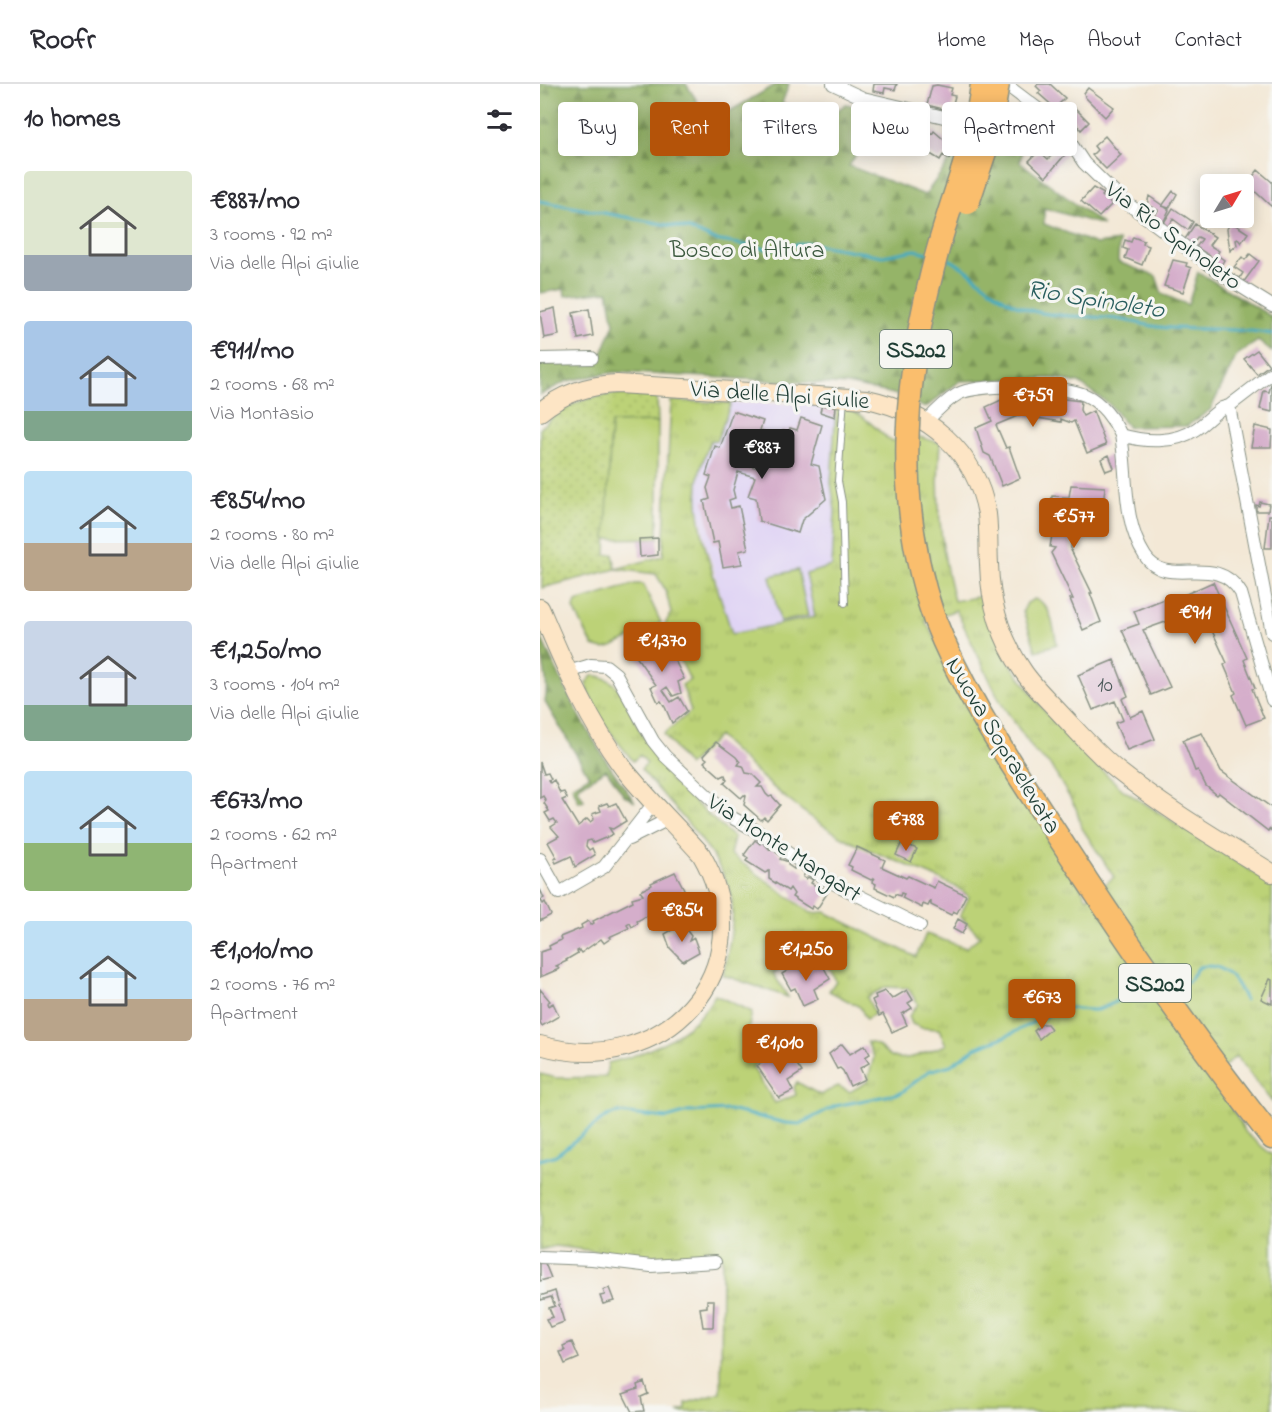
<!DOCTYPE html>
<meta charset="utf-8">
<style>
:root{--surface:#fff;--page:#f7f7f7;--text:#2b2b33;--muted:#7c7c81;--line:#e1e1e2;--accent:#b45309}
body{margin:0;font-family:"Indie Flower",sans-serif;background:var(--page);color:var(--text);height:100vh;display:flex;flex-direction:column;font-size:22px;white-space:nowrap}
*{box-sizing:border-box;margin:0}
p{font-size:20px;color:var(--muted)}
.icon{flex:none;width:33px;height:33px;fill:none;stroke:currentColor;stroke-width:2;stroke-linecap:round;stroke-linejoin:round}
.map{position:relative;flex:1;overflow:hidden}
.panel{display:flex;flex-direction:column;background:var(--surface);width:540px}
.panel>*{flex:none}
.hud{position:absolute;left:18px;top:18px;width:570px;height:54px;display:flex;gap:12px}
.needle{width:39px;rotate:52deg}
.buttons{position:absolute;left:660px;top:90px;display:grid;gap:12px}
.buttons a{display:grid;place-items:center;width:54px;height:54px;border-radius:6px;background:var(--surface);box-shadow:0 3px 15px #0003;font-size:30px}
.price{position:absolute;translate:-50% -51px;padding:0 14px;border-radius:6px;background:var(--accent);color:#fff;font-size:20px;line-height:39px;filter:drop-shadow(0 2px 3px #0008)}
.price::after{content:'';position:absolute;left:50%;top:36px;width:18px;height:14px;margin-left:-9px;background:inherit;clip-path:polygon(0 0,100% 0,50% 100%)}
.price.on{background:#222;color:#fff}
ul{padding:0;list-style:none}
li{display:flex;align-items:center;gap:18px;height:150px;padding:0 24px}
li span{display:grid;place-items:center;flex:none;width:168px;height:120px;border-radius:6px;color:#555}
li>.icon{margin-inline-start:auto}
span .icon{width:72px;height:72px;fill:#fffc;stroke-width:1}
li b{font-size:26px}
h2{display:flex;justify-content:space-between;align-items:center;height:72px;padding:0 24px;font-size:26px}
.pill{padding:0 21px;border-radius:6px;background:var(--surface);box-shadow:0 3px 15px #0003;font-size:21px;line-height:54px}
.pill.on{background:var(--accent);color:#fff}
header{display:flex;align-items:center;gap:36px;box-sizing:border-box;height:84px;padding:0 30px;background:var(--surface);border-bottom:2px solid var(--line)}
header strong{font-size:28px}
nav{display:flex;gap:33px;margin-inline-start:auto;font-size:21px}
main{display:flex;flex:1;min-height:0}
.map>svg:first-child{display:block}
.built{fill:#e0d4f4}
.grass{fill:url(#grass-tufts);stroke:#6e8856;stroke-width:1.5;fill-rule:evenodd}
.forest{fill:url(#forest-firs);stroke:#5a784e;stroke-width:1.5}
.park{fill:url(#park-dots);stroke:#6e8856;stroke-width:1.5}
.pitch{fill:#bcd277;stroke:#6e8856;stroke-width:1.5}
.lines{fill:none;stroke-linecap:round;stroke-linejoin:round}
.stream{stroke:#41aac1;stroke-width:3}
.building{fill:#d5aecb;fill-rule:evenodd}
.lane-casing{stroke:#899285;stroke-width:8}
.street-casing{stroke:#899285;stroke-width:14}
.secondary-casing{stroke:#899285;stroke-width:20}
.highway-casing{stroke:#899285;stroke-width:25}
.lane{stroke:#fff;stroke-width:6}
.street{stroke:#fff;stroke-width:12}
.secondary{stroke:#fde5c5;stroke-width:18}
.highway{stroke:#fabe6d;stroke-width:22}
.highway-bridge-casing{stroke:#899285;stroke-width:25;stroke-linecap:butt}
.highway-bridge{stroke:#fabe6d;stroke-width:22}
.labels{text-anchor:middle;stroke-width:6;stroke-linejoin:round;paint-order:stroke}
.number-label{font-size:21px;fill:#4c595a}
.shield{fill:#f6f6f2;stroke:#60746d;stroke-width:1.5}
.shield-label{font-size:22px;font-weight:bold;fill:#1f3d34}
.street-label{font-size:24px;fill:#1f3d34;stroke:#f6f6f2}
.park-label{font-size:24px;fill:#3e5b41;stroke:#f6f6f2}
.water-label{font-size:26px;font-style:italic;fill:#295e5e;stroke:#f6f6f2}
</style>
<header>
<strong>Roofr</strong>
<nav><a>Home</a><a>Map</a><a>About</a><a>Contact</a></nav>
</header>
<main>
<section class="panel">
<h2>10 homes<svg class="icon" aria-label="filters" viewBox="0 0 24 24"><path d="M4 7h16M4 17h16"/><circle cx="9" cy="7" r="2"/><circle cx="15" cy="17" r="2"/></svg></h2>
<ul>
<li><span style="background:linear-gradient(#dfe7d0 70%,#9aa5b1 0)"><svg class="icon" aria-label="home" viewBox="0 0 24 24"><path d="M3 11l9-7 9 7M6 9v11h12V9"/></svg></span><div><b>€887/mo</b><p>3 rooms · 92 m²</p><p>Via delle Alpi Giulie</p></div></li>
<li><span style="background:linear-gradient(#a9c7e8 75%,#7fa58c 0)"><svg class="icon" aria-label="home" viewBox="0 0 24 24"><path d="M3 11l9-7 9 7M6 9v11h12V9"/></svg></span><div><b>€911/mo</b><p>2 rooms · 68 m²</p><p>Via Montasio</p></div></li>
<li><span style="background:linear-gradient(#bfe0f5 60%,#b9a48a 0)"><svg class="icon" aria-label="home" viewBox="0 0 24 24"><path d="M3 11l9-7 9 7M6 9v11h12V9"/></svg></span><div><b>€854/mo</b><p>2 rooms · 80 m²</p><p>Via delle Alpi Giulie</p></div></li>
<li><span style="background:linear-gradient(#c9d6e8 70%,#7fa58c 0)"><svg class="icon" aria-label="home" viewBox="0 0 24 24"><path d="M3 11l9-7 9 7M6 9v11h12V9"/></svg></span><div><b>€1,250/mo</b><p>3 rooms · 104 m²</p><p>Via delle Alpi Giulie</p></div></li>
<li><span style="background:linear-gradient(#bfe0f5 60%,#8fb573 0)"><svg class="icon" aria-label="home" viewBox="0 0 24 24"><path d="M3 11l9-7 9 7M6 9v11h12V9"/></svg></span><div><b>€673/mo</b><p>2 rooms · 62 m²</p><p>Apartment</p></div></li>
<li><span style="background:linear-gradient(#bfe0f5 65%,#b9a48a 0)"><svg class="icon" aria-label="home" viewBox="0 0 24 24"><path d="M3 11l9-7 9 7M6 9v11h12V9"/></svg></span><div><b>€1,010/mo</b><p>2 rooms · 76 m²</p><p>Apartment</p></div></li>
</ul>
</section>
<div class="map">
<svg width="732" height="1328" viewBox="0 0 732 1328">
<defs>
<pattern id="grass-tufts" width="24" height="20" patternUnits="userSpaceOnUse" patternTransform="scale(1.5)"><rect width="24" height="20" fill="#bcd277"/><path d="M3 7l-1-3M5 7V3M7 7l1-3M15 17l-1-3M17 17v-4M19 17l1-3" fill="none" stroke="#a1b568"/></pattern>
<pattern id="forest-firs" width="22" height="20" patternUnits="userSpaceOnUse" patternTransform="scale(1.5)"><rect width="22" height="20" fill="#95b468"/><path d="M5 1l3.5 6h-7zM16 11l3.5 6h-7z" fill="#799456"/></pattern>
<pattern id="park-dots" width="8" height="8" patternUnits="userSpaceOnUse" patternTransform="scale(1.5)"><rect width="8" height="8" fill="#bcd277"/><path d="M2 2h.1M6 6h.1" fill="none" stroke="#a1b568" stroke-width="1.8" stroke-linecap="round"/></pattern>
</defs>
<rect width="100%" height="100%" fill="#f6f6f2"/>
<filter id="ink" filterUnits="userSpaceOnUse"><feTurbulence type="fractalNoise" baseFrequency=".0167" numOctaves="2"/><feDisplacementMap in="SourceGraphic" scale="12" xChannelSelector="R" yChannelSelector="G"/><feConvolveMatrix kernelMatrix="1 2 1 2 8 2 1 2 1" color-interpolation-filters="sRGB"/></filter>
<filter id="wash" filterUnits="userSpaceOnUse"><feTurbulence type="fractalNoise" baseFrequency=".008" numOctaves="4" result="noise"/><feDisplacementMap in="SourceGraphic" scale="24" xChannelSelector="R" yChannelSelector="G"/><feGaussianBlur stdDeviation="1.35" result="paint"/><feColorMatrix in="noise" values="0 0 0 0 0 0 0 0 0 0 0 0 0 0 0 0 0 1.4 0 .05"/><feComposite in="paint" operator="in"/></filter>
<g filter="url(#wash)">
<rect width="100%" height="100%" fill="#f3e8d6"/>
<path class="built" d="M191,319L282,320L280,328L295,333L291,399L295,427L292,483L266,490L275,533L192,550L166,460L158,419L159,392L170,356H177Z"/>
<path class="grass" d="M131,317L191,319L177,356L170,357C167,368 161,380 159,392C151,439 179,505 192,550L275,533L266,490L292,482L295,427L291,399L296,321C325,328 329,340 351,357L380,353L400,359C395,414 400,464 414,517L443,512L469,578L503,625L551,676L583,706L732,800V1018L696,972L673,993L706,1049L732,1071V1328H138L146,1325V1319L181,1309L182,1172L102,1173L15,1162L0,1166V990L16,994L66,993L68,979C110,969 153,950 175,911L212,928L207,951L214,960L231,968L212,983L235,1019L256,1011L254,1003L257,998L280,1011L298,1002L310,1008L327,998L334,973L327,958C339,959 341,966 351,972C366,980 390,966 406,961L399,945L382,944L372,940L369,932L378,920L368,904L346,903L327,913L335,930L326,935L320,923L289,907L296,897L286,876L257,875L233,889L248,913L183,891C188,866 198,829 189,804C172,759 131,722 101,685L107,679L100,671L93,677C75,654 51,627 46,599L53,591C90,596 89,635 108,660C116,670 125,679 133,688L129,695L194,754L190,770L271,829L285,828L376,873L386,850L426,864L440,852L420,832L429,813C420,799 335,770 314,759C261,733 220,692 178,652L148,682L124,650L151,627L142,601L150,596L124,542L131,529L126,507L116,490L76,485L123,472ZM416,526L461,619L495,668L511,682L536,724L542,744L574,793L547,814L385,537Z"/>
<path class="forest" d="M0,0H146L171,38L237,0H249L242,19L284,36L306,20L343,28L309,82L385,111L428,52L483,60L480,78L563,141L504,124V140L556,160L579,157L578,178L616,192L622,210L648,221L658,188L732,233V268L718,257L697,271L670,326L647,342L588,343L569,320L539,299L514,294L420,297L385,324L354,310L312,301L74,288L27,297L0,311V278L59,277L74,240L68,207L25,212L24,205L0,209Z
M0,551C27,611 55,665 95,718L84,711L66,685L37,704L44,716L39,718L32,702L49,692L5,618C10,595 0,574 0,551Z"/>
<path class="park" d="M76,310L117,313L118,338L71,340L66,471L73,470L76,485L2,504L0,345C20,323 47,312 76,310Z"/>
<path class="pitch" d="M118,338V454L66,455L71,339Z
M258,486L268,532L240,538L230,492Z
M95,500H103L121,539L72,563L63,565L53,562L34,525L36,518Z
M494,515C512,519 513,544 517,560L496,567L483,527L487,519Z"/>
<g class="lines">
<path class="stream" d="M0,117L149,145L175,156L228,165L267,159L343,172L375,166L389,169
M404,173C433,185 451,212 481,223C508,234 538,231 567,234C589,235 610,244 631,244C665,246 698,244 732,250
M625,893L648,898L659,883C685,877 696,896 705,916
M0,1076L16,1071L67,1032L78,1029L127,1034L148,1028L189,1026L246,1039L260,1040L295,1022L361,1009L389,987L411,981L435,964L467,952L517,926C529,921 541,927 555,926C568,925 594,906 604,898"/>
</g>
<g id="blocks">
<path class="building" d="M334,0H357L355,6L345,4L344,9L333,7Z
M498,0H510L525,14L515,24L498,9L501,7L496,2Z
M397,1L412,4L410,11L415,12L411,27L387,21L392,2Z
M548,4L574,23L565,33L545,13L544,9Z
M480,16L519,48L515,54L489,35L491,32L479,25Z
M535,24L549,38L541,46L528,29Z
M360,30L378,39L368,57L349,48Z
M421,39L428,43L409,75L403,71L400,76L379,63L390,48L392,50L394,47L409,60Z
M565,52L581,71L566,85L552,71L557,66L554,62Z
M520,63L529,66L506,93L489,77L499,67L508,75Z
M718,86L732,98V123L707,100Z
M553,104L564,110L562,112L572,120L559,133L541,117Z
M633,107L637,110L629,124L622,122Z
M609,112L629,126L623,139L614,134L618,126L607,121Z
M633,124L653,138L648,146L633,135L628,144L623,140Z
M691,138L708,149L701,159L698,155L696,156L697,161L690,167L687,145Z
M655,140L675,153L669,161L679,167L677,171L684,176L679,185L671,179L673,174L656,163L662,155L658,153L651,163L643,158Z
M593,153L604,157L603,160L609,162L602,181L585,174L588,166L583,164L585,156L591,158Z
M710,170L719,177L703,199L698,197L703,189L694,183L702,173L705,176Z
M633,176L647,179L646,182L651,184L643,208L624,202Z
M15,224L19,251L4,254L0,228Z
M49,225L53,252L38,255L33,229Z
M717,266L729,281L717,290L704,275Z
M731,300H732V328L720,325L724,307L729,308Z
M474,310L478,319L481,317L482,310L541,317L540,326L543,332L553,327L566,361L547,369L534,337L531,339L521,335V338L480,331L456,341L466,364L469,363L480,394L462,402L450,372L444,369L436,344L452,337L446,323Z
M282,320L296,321L295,333L280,328Z
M193,327L223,337L220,346L241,353L243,346L249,348L250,344L257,346L261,334L282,341L271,380L279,382L286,415L262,436L258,449L219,437L216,414L208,412L215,393L198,388L193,406L195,414L189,416L191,424L199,422L208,465L199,467L202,480L183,483L178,458L173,459L164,417L170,415L167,404L171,393L166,391L175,362L180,364ZM213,363L229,369L223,385L208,381Z
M715,342L732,346L731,363H711Z
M569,371L574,384L566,387L561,375Z
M531,401L565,403L563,423L532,420L531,466L552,509H550L561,538L543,546L530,515H533L511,469L515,464L510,463L512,451H509L512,412L529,413Z
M720,418L729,420L728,427H716V421L719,422Z
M729,431H732V464H725Z
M118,454V471L100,473L99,455Z
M673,498L707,574L704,576L715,604L712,605L724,634L706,641L693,611L696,609L684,581L687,579L662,525L603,546L630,603L611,611L582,546L599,540L594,527L624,515L626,519Z
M122,550L144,595L138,598L141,609L133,612L127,603L123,606L131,618L139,613L147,627L132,639L125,623L121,617L118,618L111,603L116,601L91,565Z
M574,576L588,612L582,615L590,633L603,627L615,655L587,666L575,639L583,636L575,617L553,626L538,591Z
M662,649L681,687L732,724V747L729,745L728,747L679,709L677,711L666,702L658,686L655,687L643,656Z
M176,658L196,673L200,678L198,681L203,682L206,689L212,690L221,699L217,703H222L226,710L229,713L232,712L240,721L227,736L224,733L221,736L204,721L206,712L204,711L201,714L184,699L187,696L185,691L181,693L164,678L167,675L163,672Z
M0,678L4,690L8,689L11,695L8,696L10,699L14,696L20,709L24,708L27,714L22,716L38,742L47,735L50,738L54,735L52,730L61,727L59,722L67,719L69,722L76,719L86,737L73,745L69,744L73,750L65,754L53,759L51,756L47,757L46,762L49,766L52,764L55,771L35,783L31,772L16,779L14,775L17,774L8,758L19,752L11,743L17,739L14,735L10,737L5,729L9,727L4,719L6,717L3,712L0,714Z
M215,756L220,760L222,757L230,766L232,764L242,772L240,775L249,778L248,781L254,785L255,782L260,785L265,789L263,793L266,795L268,793L273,796L271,799L276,802L278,800L288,808L277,825L273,822L271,825L252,813L254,810L250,804L248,807L229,795V787L225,789L206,777L208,774L204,771Z
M362,758L377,765L371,778L356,771Z
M317,763L345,776L342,783L366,794L368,792L394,804L397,797L426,811L417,829L413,827L411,831L391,821V816L388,822L383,820L382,824L362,814L364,810L361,809L360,812L355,810L354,813L335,804L336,800L332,798L335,794L331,796L311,786L312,783L308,781Z
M135,788L144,805L139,811L133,815L131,811L128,813L110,830L97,837L98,839L92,843L90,839L87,841L89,844L69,853L71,854L64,859L61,855L41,869L39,866L37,867L38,869L26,876L27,877L16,882L19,885L0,893V868L10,865L9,862L21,856L20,853L42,844L41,841L48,837L51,841L54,839L53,837L93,817L92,814L103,811L100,807L112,801L111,799Z
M0,805L4,814L1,816L3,820L5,818L11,831L0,837Z
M418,835L427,840L422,850L413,845Z
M142,840L151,852L149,857L154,854L159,868L143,877L130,864L125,850Z
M281,878L290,895L274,905L278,915L263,922L255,904L251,906L242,890L256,881L263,889Z
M730,895L732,896V920L721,915Z
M0,905L10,917L7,919L8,922L13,919L19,932L2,942L0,938Z
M367,906L373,916L368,919L372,924L362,930L367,941L352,948L343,930L339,932L332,916L336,914L335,911L345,907L352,915Z
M502,940H507L511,945L499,955L494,947Z
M302,960L310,970L325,961L330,970L325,973L329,979L320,984L325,995L310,1002L303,987L300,984L297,985L289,970Z
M230,973L238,980L252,973L262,988L248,997L253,1007L239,1014L217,982Z
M0,1177H4L11,1194L0,1197Z
M69,1204L74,1217L63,1220L60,1212L65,1211L63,1206Z
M15,1207L24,1238L10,1243L6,1235L13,1233L9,1224L15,1222L11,1213L1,1216L0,1212Z
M167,1216H174L173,1243H163L160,1224L167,1223Z
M32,1258L39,1274L25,1280L20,1268L25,1267L23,1262Z
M104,1298L108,1310L101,1313L104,1327L92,1328L83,1310L98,1305L97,1301Z"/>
</g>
</g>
<g filter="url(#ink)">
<use href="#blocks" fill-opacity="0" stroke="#899285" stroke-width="1.5"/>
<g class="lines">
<defs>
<path id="lane" d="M304,314L298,397L302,418L305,519"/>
<path id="street" d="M293,0L323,14L532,63
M465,0L518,40L544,79L580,114L687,194L732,222
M0,275L52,274
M732,289L689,322L732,549
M689,322L682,324C673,330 665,339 656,345C635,360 604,358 581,351C588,390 582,437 605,472C628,507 675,466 701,509L732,616
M387,337C396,327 406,317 418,310C440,299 522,301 545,311C561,318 574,336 581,351
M28,588L51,581L66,582L76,590L113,657L125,672L189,732L215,746L285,795L380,842
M89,755L129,735
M0,775L19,809L64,783L114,719
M0,1173L52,1175L111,1182L175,1178"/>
<path id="secondary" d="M0,328C23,309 48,301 77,300L327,315C388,328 436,367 447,430C449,447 448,464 449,480C450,519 461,555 483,587C493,602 507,615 519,628C538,648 556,669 577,686C626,725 679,756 732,789
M0,524C24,580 47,636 84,685C108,715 136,742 161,770C229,887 121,997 0,961"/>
<path id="highway" d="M394,534C423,610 468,675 512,743C581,850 653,954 732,1054"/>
</defs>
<use href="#lane" class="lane-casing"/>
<use href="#street" class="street-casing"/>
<use href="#secondary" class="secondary-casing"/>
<use href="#highway" class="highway-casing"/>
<use href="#lane" class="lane"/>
<use href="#street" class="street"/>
<use href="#secondary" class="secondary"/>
<use href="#highway" class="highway"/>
<defs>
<path id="highway-bridge" d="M428,119L448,59L458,0
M394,534C351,409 365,283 400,158C415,105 436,55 442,0"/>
</defs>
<use href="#highway-bridge" class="highway-bridge-casing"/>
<use href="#highway-bridge" class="highway-bridge"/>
</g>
</g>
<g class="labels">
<g class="number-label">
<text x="565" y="607">10</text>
</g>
<g class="shield">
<rect x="340" y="246" width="72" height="38" rx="4.5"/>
<rect x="579" y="880" width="72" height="38" rx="4.5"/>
</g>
<g class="shield-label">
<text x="376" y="273">SS202</text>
<text x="615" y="907">SS202</text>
</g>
<g class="street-label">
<text transform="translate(634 151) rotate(37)" y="8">Via Rio Spinoleto</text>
<text transform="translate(240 310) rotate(4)" y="8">Via delle Alpi Giulie</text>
<text transform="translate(464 661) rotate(59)" y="8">Nuova Sopraelevata</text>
<text transform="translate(245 763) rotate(33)" y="8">Via Monte Mangart</text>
</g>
<g class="park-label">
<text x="207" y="173">Bosco di Altura</text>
</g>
<g class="water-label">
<text transform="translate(556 214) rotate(9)" y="9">Rio Spinoleto</text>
</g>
</g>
</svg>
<div class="buttons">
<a><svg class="needle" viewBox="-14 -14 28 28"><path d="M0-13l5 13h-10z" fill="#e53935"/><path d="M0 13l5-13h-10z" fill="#7c7c81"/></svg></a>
</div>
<b class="price" style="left:493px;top:344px">€759</b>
<b class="price on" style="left:222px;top:396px">€887</b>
<b class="price" style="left:534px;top:465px">€577</b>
<b class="price" style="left:655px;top:561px">€911</b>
<b class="price" style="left:122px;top:589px">€1,370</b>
<b class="price" style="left:366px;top:768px">€788</b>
<b class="price" style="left:142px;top:859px">€854</b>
<b class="price" style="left:266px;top:898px">€1,250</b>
<b class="price" style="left:502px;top:946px">€673</b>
<b class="price" style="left:240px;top:991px">€1,010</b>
<div class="hud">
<a class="pill">Buy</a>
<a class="pill on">Rent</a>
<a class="pill">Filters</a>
<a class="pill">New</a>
<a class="pill">Apartment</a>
</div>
</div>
</main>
